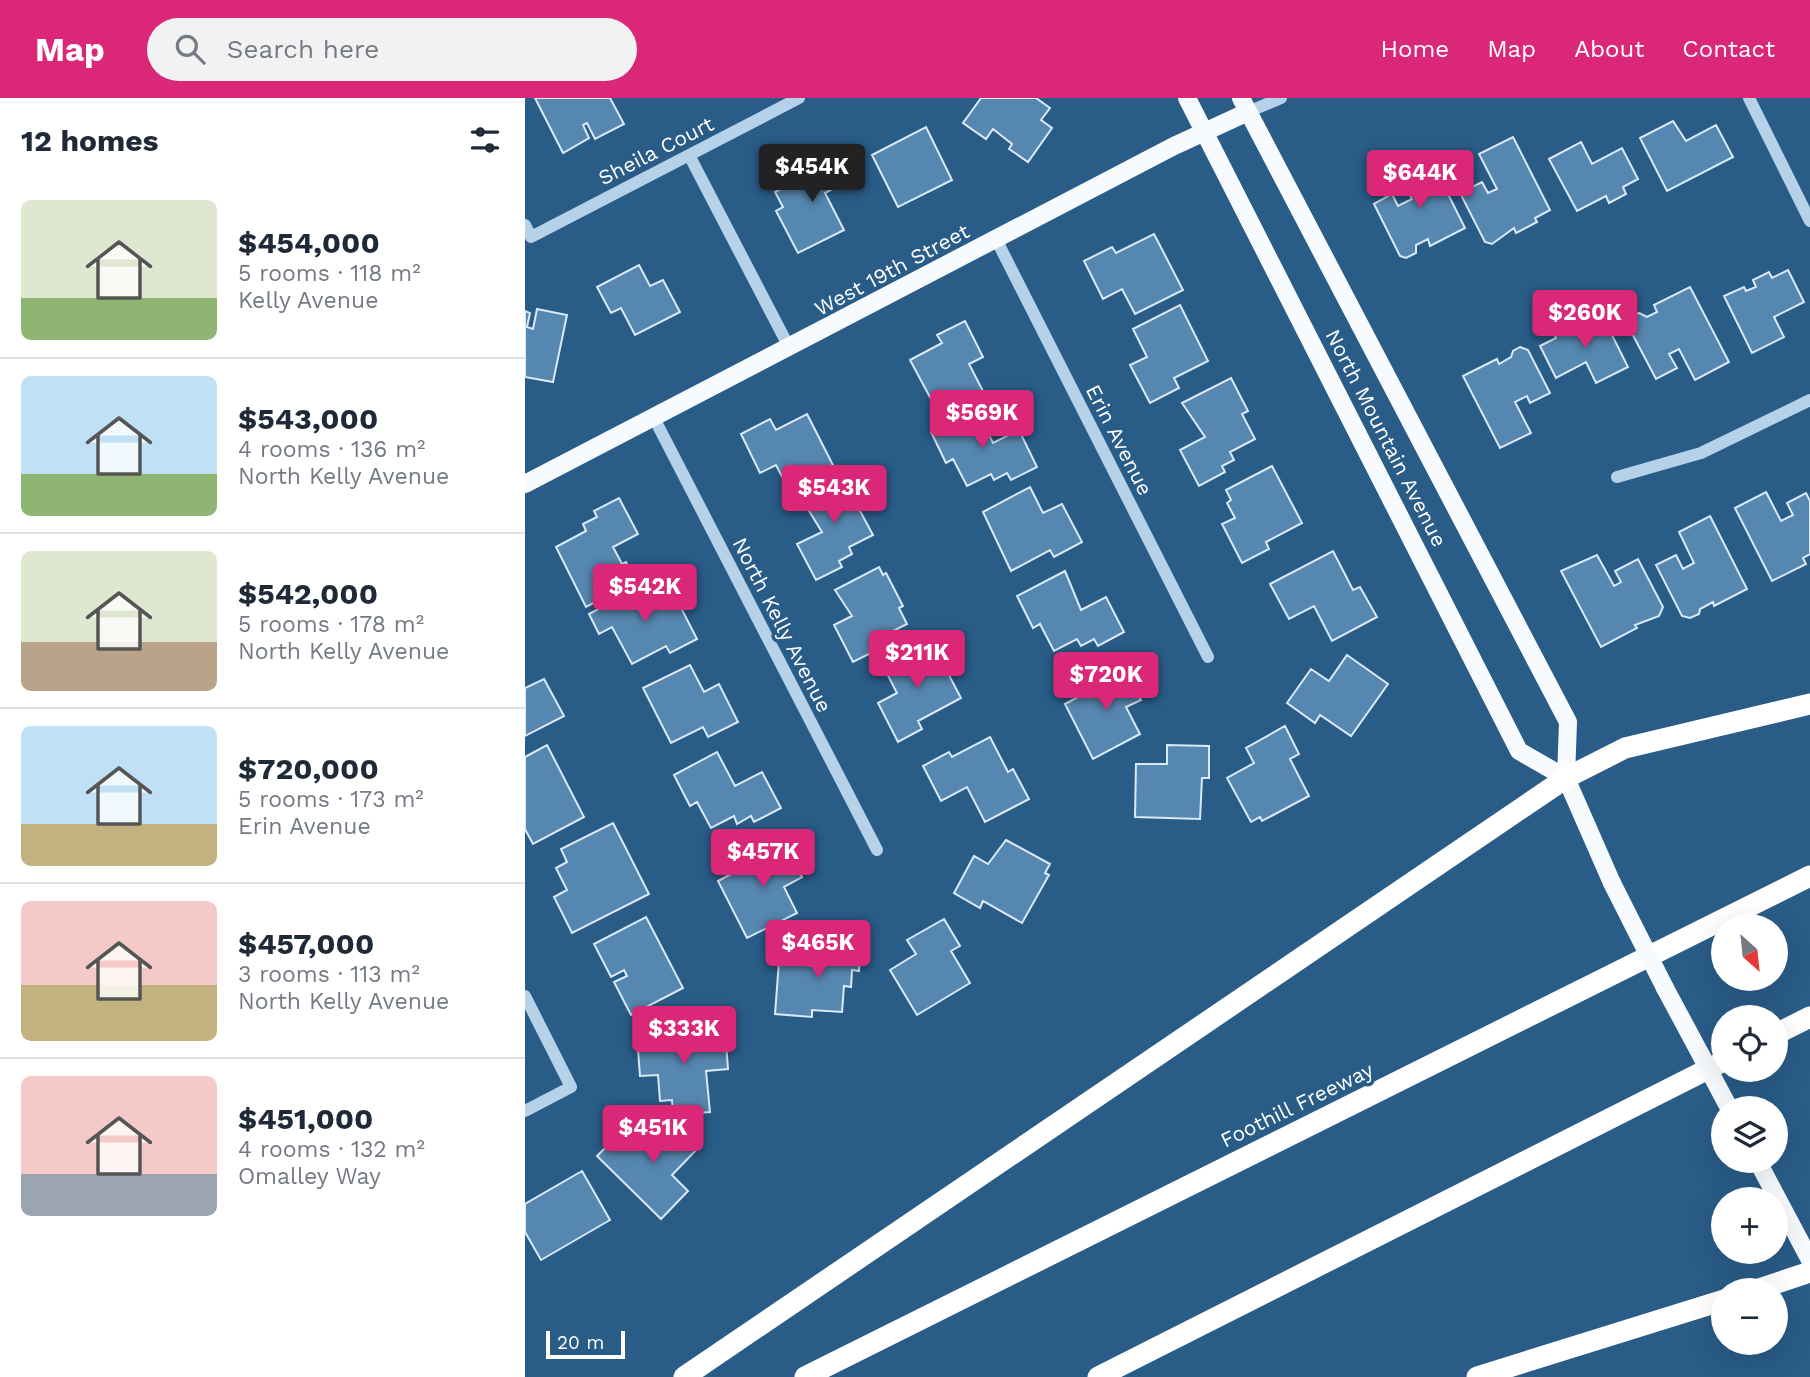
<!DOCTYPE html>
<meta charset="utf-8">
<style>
:root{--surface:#fff;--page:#f2f2f3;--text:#1f2937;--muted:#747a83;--line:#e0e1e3;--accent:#db2777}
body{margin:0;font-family:"Work Sans",sans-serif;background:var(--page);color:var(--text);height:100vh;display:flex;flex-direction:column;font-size:26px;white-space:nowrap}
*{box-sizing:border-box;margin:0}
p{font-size:23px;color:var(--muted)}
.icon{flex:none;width:38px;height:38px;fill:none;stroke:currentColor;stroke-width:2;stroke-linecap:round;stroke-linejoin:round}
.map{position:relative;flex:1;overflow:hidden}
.panel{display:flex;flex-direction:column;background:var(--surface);width:525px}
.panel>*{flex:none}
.needle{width:46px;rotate:153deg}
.fabs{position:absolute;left:1186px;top:816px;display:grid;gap:14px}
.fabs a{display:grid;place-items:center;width:77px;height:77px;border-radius:50%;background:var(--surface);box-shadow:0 7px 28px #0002;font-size:35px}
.scale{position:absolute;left:21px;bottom:18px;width:79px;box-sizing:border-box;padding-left:7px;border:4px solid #fff;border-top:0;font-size:19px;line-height:24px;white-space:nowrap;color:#fff;-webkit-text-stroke:5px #295c87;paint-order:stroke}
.price{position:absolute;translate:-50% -60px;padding:0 16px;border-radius:7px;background:var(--accent);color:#fff;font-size:23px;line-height:46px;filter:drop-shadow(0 2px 4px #0008)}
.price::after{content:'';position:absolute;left:50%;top:42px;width:21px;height:16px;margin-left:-10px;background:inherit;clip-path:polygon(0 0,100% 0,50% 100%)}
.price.on{background:#222;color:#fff}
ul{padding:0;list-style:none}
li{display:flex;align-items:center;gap:21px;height:175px;padding:0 21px}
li+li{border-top:2px solid var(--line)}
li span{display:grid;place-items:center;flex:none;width:196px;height:140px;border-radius:10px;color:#555}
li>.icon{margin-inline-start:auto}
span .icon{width:84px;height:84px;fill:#fffc;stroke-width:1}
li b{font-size:30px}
h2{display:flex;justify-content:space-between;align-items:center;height:84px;padding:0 21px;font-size:30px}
header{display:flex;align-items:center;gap:42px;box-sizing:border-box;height:98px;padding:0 35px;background:var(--accent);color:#fff}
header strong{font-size:33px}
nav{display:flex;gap:38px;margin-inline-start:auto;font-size:24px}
.search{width:490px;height:63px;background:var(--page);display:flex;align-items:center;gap:18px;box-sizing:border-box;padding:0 24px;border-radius:38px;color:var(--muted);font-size:26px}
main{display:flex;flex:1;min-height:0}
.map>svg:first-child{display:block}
.building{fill:#5687b0;stroke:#d9e9f6;stroke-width:2}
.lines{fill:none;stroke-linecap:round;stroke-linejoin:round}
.minor{stroke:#b5d2e8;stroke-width:12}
.major{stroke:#f7fbfe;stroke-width:18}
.highway{stroke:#fff;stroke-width:21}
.major-bridge{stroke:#f7fbfe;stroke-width:18}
.labels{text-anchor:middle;stroke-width:7;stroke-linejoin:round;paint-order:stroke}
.street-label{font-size:21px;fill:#fff;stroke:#295c87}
</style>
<header>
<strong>Map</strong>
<div class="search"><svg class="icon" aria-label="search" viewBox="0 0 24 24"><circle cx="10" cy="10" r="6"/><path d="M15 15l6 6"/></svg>Search here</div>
<nav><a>Home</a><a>Map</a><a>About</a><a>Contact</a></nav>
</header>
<main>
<section class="panel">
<h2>12 homes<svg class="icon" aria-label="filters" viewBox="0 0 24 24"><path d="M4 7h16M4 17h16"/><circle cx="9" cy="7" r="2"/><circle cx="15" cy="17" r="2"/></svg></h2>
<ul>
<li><span style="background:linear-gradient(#dfe7d0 70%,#8fb573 0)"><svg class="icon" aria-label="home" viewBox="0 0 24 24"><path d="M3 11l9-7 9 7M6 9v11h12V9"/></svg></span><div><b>$454,000</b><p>5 rooms · 118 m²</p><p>Kelly Avenue</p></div></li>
<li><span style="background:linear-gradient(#bfe0f5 70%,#8fb573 0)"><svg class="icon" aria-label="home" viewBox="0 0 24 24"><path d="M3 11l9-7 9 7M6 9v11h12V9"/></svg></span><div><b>$543,000</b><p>4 rooms · 136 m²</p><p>North Kelly Avenue</p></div></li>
<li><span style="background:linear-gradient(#dfe7d0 65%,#b9a48a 0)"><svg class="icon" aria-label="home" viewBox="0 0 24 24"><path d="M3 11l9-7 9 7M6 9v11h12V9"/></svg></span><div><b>$542,000</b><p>5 rooms · 178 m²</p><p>North Kelly Avenue</p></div></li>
<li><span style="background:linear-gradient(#bfe0f5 70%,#c2b280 0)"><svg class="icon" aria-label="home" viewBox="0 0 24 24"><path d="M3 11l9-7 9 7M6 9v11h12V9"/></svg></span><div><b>$720,000</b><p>5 rooms · 173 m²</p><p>Erin Avenue</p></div></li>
<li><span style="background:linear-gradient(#f6c9c9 60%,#c2b280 0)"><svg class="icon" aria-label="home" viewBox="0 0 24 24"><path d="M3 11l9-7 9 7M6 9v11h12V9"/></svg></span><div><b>$457,000</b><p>3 rooms · 113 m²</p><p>North Kelly Avenue</p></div></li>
<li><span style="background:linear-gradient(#f6c9c9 70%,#9aa5b1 0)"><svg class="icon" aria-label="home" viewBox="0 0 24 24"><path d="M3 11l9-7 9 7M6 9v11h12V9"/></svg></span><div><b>$451,000</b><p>4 rooms · 132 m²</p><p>Omalley Way</p></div></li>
</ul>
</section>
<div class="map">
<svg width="1285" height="1279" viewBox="0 0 1285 1279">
<rect width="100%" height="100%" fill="#295c87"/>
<path class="building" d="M10,0H85L99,26L70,41L62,25L58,27L64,40L38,55Z
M456,0H511L525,10L516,22L527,30L503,64L484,51L487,46L468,31L461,41L438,25Z
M1148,23L1161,43L1191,27L1208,59L1142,93L1115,40Z
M401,29L427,82L373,109L347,57Z
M988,39L1025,112L1010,120L1012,124L991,135L989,130L967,146L960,144L935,95L957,84L963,95L972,91L954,56Z
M1056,44L1067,66L1097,50L1113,81L1098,89L1101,96L1084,105L1081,98L1052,113L1024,61Z
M310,55L324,82L300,95L319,132L273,155L251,113L258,109L250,94L278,80L274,73Z
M903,56L940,130L905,148L903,141L891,147V155L881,160L875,158L849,106L867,96L873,108L887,101L872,72Z
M629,136L658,192L610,216L597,191L578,201L559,163L587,149L591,155Z
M114,167L125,188L138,182L155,214L110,237L96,210L86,215L72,189Z
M1263,172L1279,204L1249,219L1259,239L1227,255L1199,198L1219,189L1221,193L1231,189L1228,182L1244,174L1247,180Z
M1165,189L1204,264L1170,282L1154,251L1144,256L1152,270L1131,281L1102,226L1105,220L1114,215L1122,219L1132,214L1129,207Z
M655,207L683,263L649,280L654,290L625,305L605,267L622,259L608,231Z
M12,211L42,217L28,284L0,279V213L5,215L2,229L8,231Z
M1077,217L1103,269L1071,285L1061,264L1031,280L1015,248L1031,240L1029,235L1044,227L1046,233Z
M440,223L458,259L444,266L459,295L415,318L385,262L417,245L412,237Z
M995,249L1003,252L1025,295L1005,305L1002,298L990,304L1006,335L975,350L938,278L972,261L974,266L986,259L988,253Z
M706,280L723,313L717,316L730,341L705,354L709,362L697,368L700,374L674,388L655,352L680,339L657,305Z
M451,311L468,345L494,332L512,369L486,382L482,375L469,382L466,376L442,388L428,361L421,365L406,334Z
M282,316L310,371L265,394L251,367L235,375L216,336L245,321L251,332Z
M747,368L777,425L741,444L744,451L717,465L697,426L710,420L702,405L706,402L701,392Z
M324,375L341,407L334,411L348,437L324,449L327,456L314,463L317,469L291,482L272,446L297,434L276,400Z
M505,389L518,415L537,406L557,444L529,459L525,452L486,473L458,414Z
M1241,394L1256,423L1268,417L1262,405L1281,395L1285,403V456L1278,460L1281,466L1247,483L1210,410Z
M94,400L113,436L88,449L97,466L101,464L111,483L61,509L31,449L61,433L58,426L72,419L69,413Z
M1185,418L1222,491L1189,508L1188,504L1175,511L1174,516L1165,520L1157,518L1131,467L1151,457L1158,471L1169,465L1154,434Z
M808,453L828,492L835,489L852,519L807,543L789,508L764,521L745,486Z
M1072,457L1089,488L1096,484L1090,473L1113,461L1138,509L1134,518L1110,527L1112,530L1076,549L1036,473Z
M354,469L358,477L361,475L378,508L374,510L382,526L352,541L356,550L328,564L309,527L327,518L310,492Z
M540,473L556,512L581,499L599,534L573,548L569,541L556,548L552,541L529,553L515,526L508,530L492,498Z
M125,484L138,510L152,502L172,541L145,555L141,548L107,566L87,529L74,536L64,516Z
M406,543L436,600L393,623L397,631L373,644L353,605L372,595L358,568Z
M822,557L863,586L826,638L795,617L790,625L762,605L786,571L804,583Z
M597,565L616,602L601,609L615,636L568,661L540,606L572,589L568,581Z
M165,567L179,594L194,586L213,624L183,639L178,629L146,645L118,590Z
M19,581L39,618L0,638V590Z
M760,628L774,656L765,661L784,698L737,723L735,719L726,724L702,680L729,665L721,650Z
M465,639L483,674L488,671L504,701L460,724L442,689L416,703L398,668L424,654L427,659Z
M22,647L59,719L8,746L0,731V659Z
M642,647L684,648V680H677L675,721L610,719L611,666H642Z
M192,654L210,688L237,674L256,710L229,724L226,718L212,726L209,718L186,730L172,704L165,708L149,677Z
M88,725L124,796L47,835L29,799L42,792L31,770L42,764L36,751Z
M257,740L277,779L259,789L272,815L222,840L193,783L233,762L229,754Z
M481,742L525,766L520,775L524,777L497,825L458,803L455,810L429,795L449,758L463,766Z
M121,819L158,890L106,917L89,884L102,878L99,872L86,879L69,846Z
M419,821L435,848L426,853L445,885L392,917L365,872L391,856L382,842Z
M297,841L336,844L334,873L327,872L326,889L319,888L317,914L287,912V919L250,916L254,863L295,869Z
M200,930L203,971L181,973L185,1014L148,1017L147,1002L135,1003L133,977L115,978L112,938Z
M150,1021L176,1047L147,1077L163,1093L136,1121L72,1058L96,1034L114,1051L136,1028L140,1031Z
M57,1073L85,1122L16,1162L0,1134V1106Z"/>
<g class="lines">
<path class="minor" d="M1224,0L1285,123
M723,14L756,0
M164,57L265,251
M0,127L6,139L274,0
M472,143L683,559
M129,320L352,752
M1092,379L1176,355L1285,302
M0,898L46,989L0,1013"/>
<path class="major" d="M662,0L994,653L1041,680
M716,0L1043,624L1041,680L1087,785
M0,386L649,48L723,14
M1140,890L1177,959
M1232,1062L1285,1162"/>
<path class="highway" d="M1251,936L1285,919
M1231,1192L1285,1174
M159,1279L1041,680L1100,650L1285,606
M280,1279L1285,778
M573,1279L1199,963
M952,1279L1199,1202"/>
<path class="major-bridge" d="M1087,785L1140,890
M1177,959L1204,1010"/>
</g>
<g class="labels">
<g class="street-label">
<text transform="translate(131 53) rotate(-27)" y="7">Sheila Court</text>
<text transform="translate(367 172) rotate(-28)" y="7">West 19th Street</text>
<text transform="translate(861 340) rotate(63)" y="7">North Mountain Avenue</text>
<text transform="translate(594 342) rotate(63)" y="7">Erin Avenue</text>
<text transform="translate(257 527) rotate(63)" y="7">North Kelly Avenue</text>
<text transform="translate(772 1007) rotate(-26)" y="7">Foothill Freeway</text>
</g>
</g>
</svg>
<div class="fabs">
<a><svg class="needle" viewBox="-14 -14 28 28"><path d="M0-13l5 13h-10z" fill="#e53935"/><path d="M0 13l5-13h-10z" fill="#747a83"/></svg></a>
<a><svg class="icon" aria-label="locate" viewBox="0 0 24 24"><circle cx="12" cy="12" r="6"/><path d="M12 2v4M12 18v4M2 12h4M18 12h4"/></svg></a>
<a><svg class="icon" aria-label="layers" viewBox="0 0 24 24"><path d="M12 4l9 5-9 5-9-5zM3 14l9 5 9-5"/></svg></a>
<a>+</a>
<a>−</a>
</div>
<div class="scale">20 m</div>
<b class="price on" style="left:287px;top:106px">$454K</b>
<b class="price" style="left:895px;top:112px">$644K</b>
<b class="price" style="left:1060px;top:252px">$260K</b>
<b class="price" style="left:457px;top:352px">$569K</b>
<b class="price" style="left:309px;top:427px">$543K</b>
<b class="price" style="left:120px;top:526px">$542K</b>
<b class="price" style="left:392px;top:592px">$211K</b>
<b class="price" style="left:581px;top:614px">$720K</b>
<b class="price" style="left:238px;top:791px">$457K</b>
<b class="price" style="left:293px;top:882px">$465K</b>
<b class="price" style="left:159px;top:968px">$333K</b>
<b class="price" style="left:128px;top:1067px">$451K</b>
</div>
</main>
